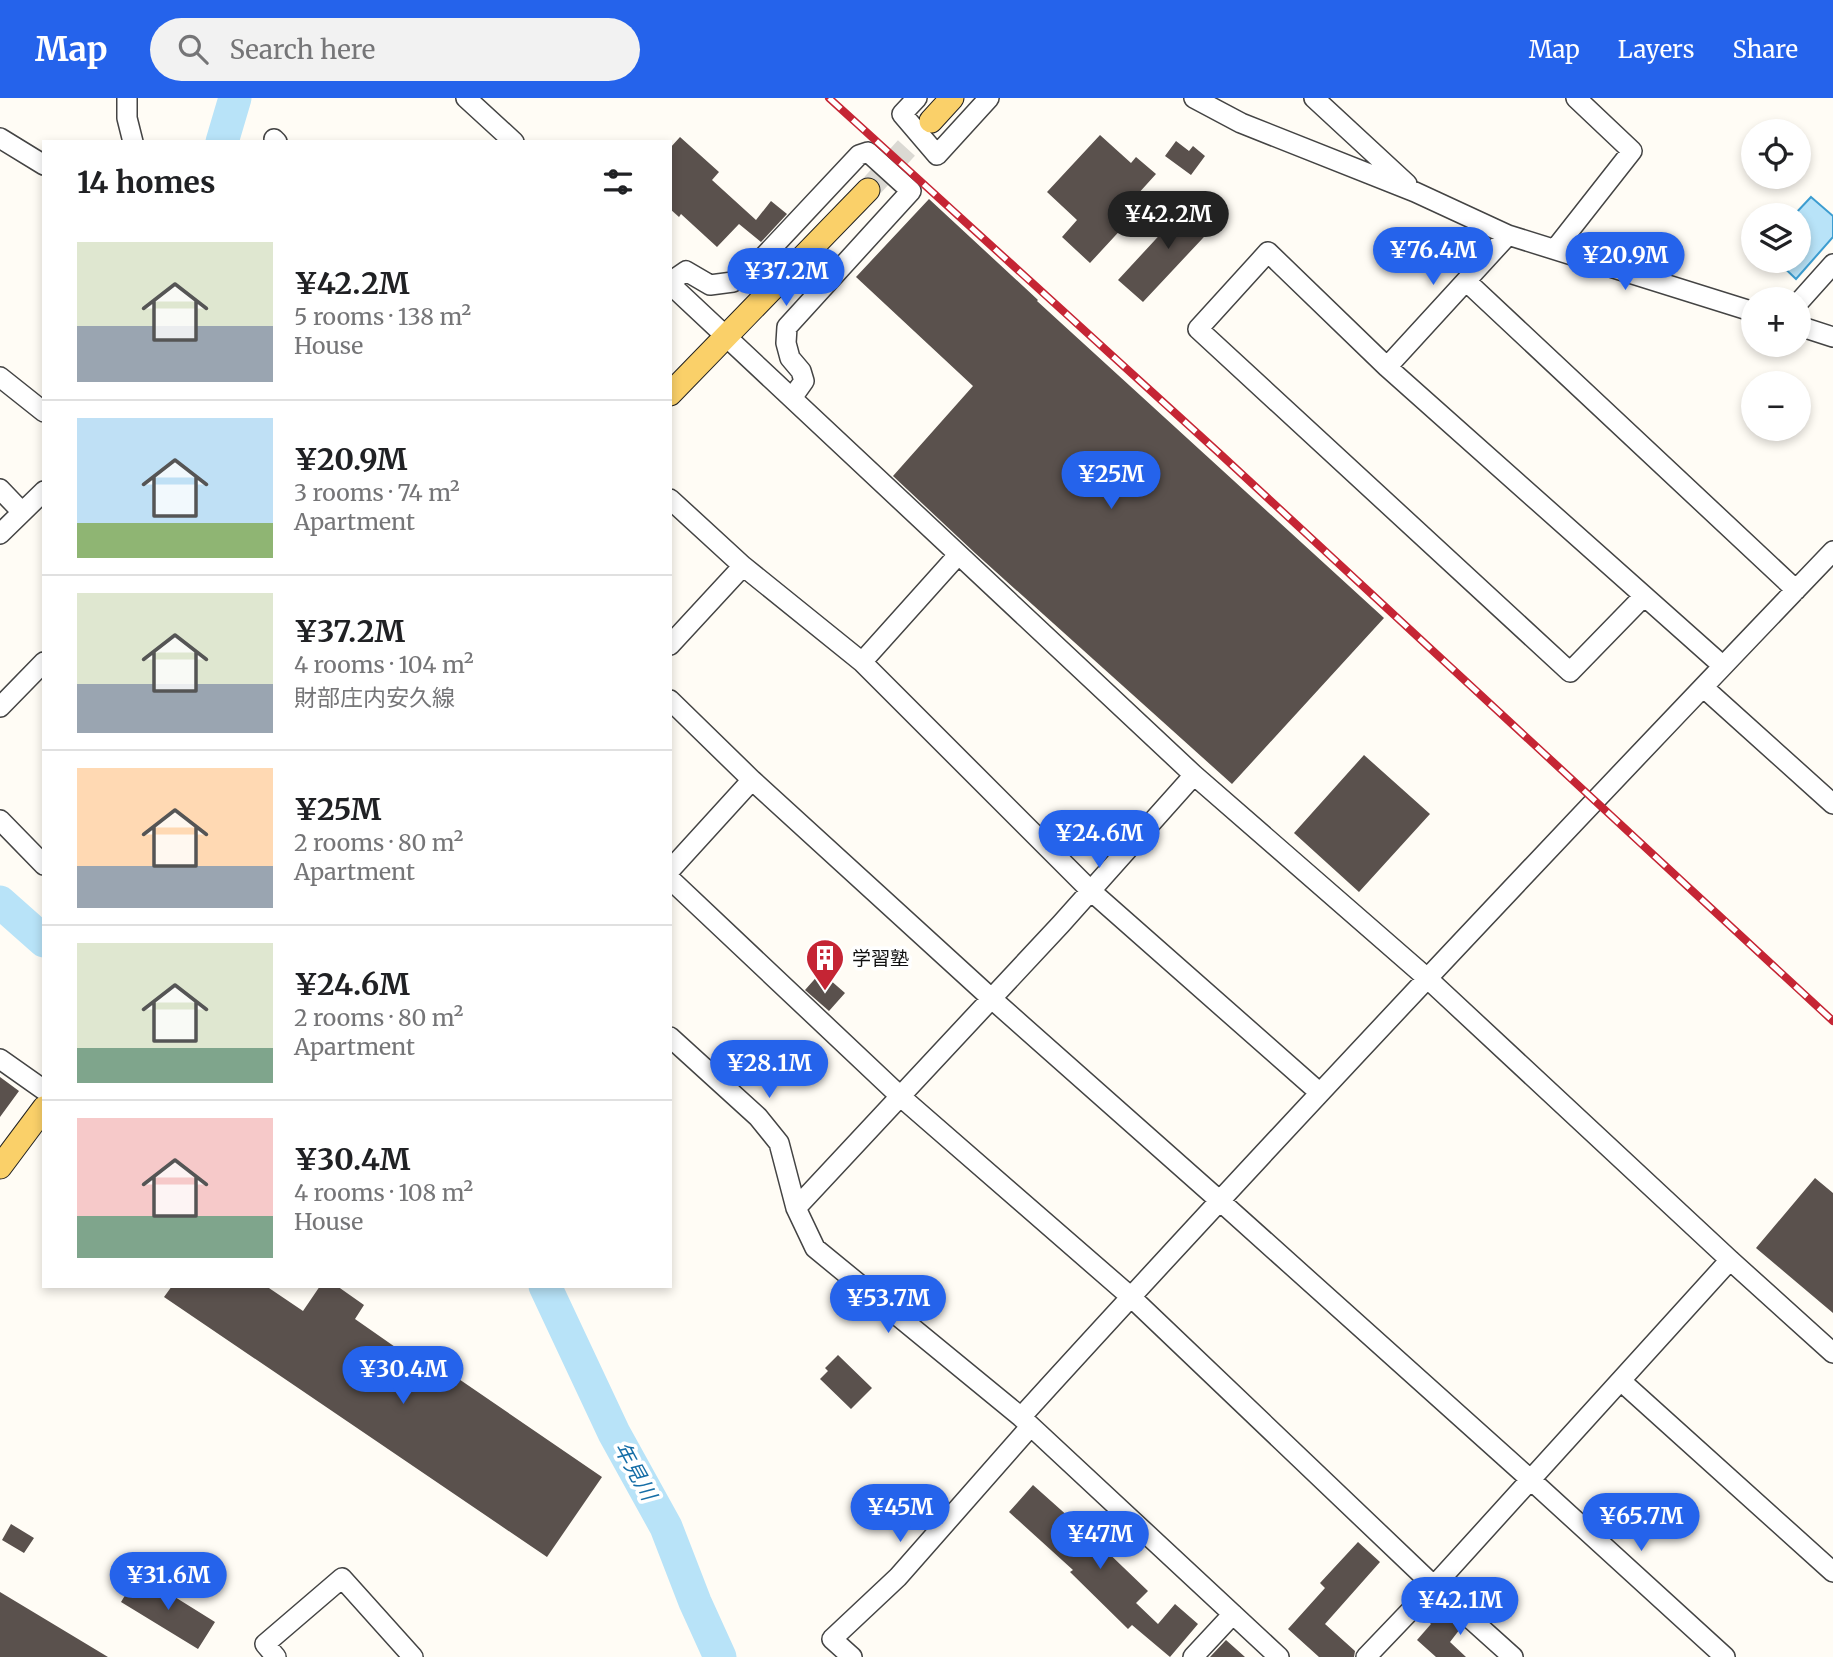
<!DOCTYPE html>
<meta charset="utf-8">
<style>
:root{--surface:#fff;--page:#f2f2f2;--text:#202124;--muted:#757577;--line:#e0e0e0;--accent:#2563eb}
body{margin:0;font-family:Merriweather,"Noto Sans JP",serif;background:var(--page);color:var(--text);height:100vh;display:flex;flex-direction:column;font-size:26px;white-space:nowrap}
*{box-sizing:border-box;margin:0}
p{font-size:23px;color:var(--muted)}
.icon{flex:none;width:38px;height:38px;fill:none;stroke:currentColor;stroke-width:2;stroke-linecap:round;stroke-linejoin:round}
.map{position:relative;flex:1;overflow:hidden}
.side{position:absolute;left:42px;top:42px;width:630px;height:1148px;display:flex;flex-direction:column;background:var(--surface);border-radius:0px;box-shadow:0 4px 10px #0003}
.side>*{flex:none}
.buttons{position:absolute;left:1741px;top:21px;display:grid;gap:14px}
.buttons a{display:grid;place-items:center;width:70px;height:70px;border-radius:50%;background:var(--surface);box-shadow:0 4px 10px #0003;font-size:35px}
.price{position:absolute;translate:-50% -60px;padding:0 16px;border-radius:24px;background:var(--accent);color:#fff;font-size:23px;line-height:46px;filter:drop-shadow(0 2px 4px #0008)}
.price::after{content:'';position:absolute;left:50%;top:42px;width:21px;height:16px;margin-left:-10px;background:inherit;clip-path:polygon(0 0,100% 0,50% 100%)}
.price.current{background:#222;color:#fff}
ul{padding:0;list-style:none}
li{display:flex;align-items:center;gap:21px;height:175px;padding:0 35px}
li+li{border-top:2px solid var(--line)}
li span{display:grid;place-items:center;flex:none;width:196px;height:140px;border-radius:0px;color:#555}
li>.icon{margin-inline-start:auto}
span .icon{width:84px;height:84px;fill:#fffc;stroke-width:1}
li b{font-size:30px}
h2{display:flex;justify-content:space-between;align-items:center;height:84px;padding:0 35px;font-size:30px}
header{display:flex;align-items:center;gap:42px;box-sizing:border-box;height:98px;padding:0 35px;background:var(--accent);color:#fff}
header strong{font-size:33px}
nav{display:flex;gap:38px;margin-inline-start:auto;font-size:24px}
.search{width:490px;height:63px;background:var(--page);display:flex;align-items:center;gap:18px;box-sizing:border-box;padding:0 24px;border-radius:38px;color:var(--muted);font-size:26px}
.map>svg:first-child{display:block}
.water{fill:#b8e3f8;stroke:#3d9dd0;stroke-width:2}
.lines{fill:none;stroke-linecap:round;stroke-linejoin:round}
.river{stroke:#b8e3f8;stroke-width:33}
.building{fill:#5a514d}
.major-tunnel{stroke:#dbd9d3;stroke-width:23;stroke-dasharray:23 11;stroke-linecap:butt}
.minor-casing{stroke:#444;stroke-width:22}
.major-casing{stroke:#222;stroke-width:25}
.minor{stroke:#fff;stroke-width:19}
.major{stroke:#fad069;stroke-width:23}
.rail-casing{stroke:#c52534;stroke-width:8}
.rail{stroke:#fff;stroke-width:5;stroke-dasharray:16;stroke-linecap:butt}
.labels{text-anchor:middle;stroke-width:7;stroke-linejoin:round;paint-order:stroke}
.poi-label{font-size:19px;fill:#111;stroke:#fff;text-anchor:start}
.water-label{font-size:21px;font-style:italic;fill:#166ea7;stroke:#fff}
</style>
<header>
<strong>Map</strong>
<div class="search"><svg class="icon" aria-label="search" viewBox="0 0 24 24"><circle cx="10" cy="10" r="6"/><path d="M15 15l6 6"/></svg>Search here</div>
<nav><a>Map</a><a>Layers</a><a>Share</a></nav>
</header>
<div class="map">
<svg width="1833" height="1559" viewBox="0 0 1833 1559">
<rect width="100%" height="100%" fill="#fffcf5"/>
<path class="water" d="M1811,99L1833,118V139L1796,181L1777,163H1799V117H1794Z"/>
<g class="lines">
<path class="river" d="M222,44L235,0
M0,804L44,843
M545,1188L614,1335L666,1429L695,1504L720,1559"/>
</g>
<path class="building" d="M1100,37L1131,65L1136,59L1156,76L1118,118L1126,126L1090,165L1062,139L1077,122L1047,94Z
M680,39L719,74L712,82L756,122L771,103L787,116L761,144L739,126L717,149L681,116L679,119L670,111V50Z
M1176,43L1189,53L1193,48L1205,58L1191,77L1165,58Z
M929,101L1038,202L1037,203L1384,520L1232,686L975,455L893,378L973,288L856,179Z
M1192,102L1217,125L1143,204L1118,182Z
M1364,657L1430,716L1359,794L1294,735Z
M821,874L845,895L829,913L805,892Z
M0,979L19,993L0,1019Z
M1815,1080L1833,1095V1215L1756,1150Z
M172,1188H266L303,1213L320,1188H337L364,1207L355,1221L398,1251L384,1271L415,1292L434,1264L602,1379L547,1459L164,1199Z
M838,1257L872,1290L851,1311L820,1281L828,1273L825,1270Z
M1033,1387L1098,1445L1148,1493L1136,1505L1158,1526L1175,1506L1198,1526L1170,1559L1132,1527L1128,1531L1070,1474L1073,1472L1009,1414Z
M11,1426L34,1440L24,1455L2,1442Z
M1358,1444L1380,1464L1325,1526L1355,1553L1354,1559H1319L1288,1531L1325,1490L1320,1485Z
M138,1476L215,1524L198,1551L121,1504Z
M0,1494L108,1559H0Z
M1438,1513L1460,1531L1450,1544L1466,1559H1436L1417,1542L1431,1526L1429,1524Z
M1226,1542L1245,1559H1210Z"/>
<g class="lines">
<path class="major-tunnel" d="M868,92L931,23"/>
<defs>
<path id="minor" d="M127,0V20L133,44
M466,0L514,44
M917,0L902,16L937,57L989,0
M1194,0L1241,25L1415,94L1508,137L1754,214
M1314,0L1407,86
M0,40L44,67
M274,41L277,44
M1555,151L1632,53L1576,0
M1466,183L1796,492
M670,184L686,173L710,187L733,184L754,169L859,57L868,54L911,93L787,229L786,245L790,260L801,273L804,283L792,300
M670,186L1194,677L1427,880L1730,1162L1833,1255
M1799,204L1833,166
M1799,228L1833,239
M1387,269L1508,137
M0,279L44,314
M0,391L22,414
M670,401L743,468
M0,436L44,393
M1644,498L1570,574L1198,231L1268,154L1387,269L1723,568
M670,547L743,468L862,564L958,457
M862,564L1091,793L1320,995
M1703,589L1833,706
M670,602L752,682L670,772
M0,609L44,564
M752,682L992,901L1220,1103L1531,1382L1725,1559
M0,722L44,767
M670,781L901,999L1131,1199L1434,1488L1513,1559
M670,939L758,1019L779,1045L796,1110L815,1150L1021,1319L1279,1559
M0,961L44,992
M796,1110L1061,826L1194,677
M1621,1283L1833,1474
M1021,1319C1287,1027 1559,739 1833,453
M276,1559L265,1546L342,1480L413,1559
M852,1559L832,1541L898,1479L1030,1329
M1193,1559L1233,1516
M1366,1559L1434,1488L1730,1162"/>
<path id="major" d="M931,23L952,0
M670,296L868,92
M0,1069L44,1010"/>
</defs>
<use href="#minor" class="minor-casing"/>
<use href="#major" class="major-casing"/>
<use href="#minor" class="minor"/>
<use href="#major" class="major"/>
<defs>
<path id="rail" d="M829,0L1218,354L1833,923"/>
</defs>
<use href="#rail" class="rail-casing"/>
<use href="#rail" class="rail"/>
</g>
<defs>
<symbol id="building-pin" viewBox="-11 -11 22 30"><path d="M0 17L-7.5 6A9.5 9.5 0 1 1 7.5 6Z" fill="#c52534" stroke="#fff"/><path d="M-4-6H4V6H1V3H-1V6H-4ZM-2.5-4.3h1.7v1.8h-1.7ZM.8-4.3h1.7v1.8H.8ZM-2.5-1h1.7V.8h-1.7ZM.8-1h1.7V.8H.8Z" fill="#fff"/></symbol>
</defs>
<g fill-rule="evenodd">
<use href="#building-pin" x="803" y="838" width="44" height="60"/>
</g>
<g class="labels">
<g class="poi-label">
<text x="852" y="867">学習塾</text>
</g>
<g class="water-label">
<text transform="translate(635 1373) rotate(61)" y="7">年見川</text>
</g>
</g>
</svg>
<div class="buttons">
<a><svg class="icon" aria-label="locate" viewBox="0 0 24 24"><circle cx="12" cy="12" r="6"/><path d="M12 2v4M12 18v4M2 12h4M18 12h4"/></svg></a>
<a><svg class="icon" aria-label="layers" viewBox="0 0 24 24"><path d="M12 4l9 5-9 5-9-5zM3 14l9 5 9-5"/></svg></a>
<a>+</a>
<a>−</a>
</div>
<b class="price current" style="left:1168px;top:153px">¥42.2M</b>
<b class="price" style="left:1433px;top:189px">¥76.4M</b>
<b class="price" style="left:1625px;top:194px">¥20.9M</b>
<b class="price" style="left:786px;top:210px">¥37.2M</b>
<b class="price" style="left:1111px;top:413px">¥25M</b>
<b class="price" style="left:1099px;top:772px">¥24.6M</b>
<b class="price" style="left:769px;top:1002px">¥28.1M</b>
<b class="price" style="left:888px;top:1237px">¥53.7M</b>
<b class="price" style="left:403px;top:1308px">¥30.4M</b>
<b class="price" style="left:900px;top:1446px">¥45M</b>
<b class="price" style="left:1641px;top:1455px">¥65.7M</b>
<b class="price" style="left:1100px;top:1473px">¥47M</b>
<b class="price" style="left:168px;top:1514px">¥31.6M</b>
<b class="price" style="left:1460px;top:1539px">¥42.1M</b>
<section class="side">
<h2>14 homes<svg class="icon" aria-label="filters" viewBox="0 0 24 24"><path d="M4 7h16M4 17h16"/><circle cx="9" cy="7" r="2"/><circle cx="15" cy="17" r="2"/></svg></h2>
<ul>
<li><span style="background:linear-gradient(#dfe7d0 60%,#9aa5b1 0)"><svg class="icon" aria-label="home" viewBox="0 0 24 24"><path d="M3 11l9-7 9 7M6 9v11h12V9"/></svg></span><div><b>¥42.2M</b><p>5 rooms · 138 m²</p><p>House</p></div></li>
<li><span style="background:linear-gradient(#bfe0f5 75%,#8fb573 0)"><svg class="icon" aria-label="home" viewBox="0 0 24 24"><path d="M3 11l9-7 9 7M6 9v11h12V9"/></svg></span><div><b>¥20.9M</b><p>3 rooms · 74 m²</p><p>Apartment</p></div></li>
<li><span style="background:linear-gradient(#dfe7d0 65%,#9aa5b1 0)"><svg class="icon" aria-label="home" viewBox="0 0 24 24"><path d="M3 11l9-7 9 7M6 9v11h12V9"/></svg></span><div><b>¥37.2M</b><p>4 rooms · 104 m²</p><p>財部庄内安久線</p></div></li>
<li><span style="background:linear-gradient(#ffd9b3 70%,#9aa5b1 0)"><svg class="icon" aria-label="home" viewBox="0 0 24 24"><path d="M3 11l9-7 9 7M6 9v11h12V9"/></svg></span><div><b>¥25M</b><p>2 rooms · 80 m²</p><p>Apartment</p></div></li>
<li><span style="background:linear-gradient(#dfe7d0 75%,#7fa58c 0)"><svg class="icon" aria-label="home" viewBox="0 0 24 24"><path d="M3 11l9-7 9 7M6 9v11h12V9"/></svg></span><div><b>¥24.6M</b><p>2 rooms · 80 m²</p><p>Apartment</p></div></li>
<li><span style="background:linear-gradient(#f6c9c9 70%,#7fa58c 0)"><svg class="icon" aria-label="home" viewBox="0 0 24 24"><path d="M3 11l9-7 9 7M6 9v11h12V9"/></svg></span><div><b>¥30.4M</b><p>4 rooms · 108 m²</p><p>House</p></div></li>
</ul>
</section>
</div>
